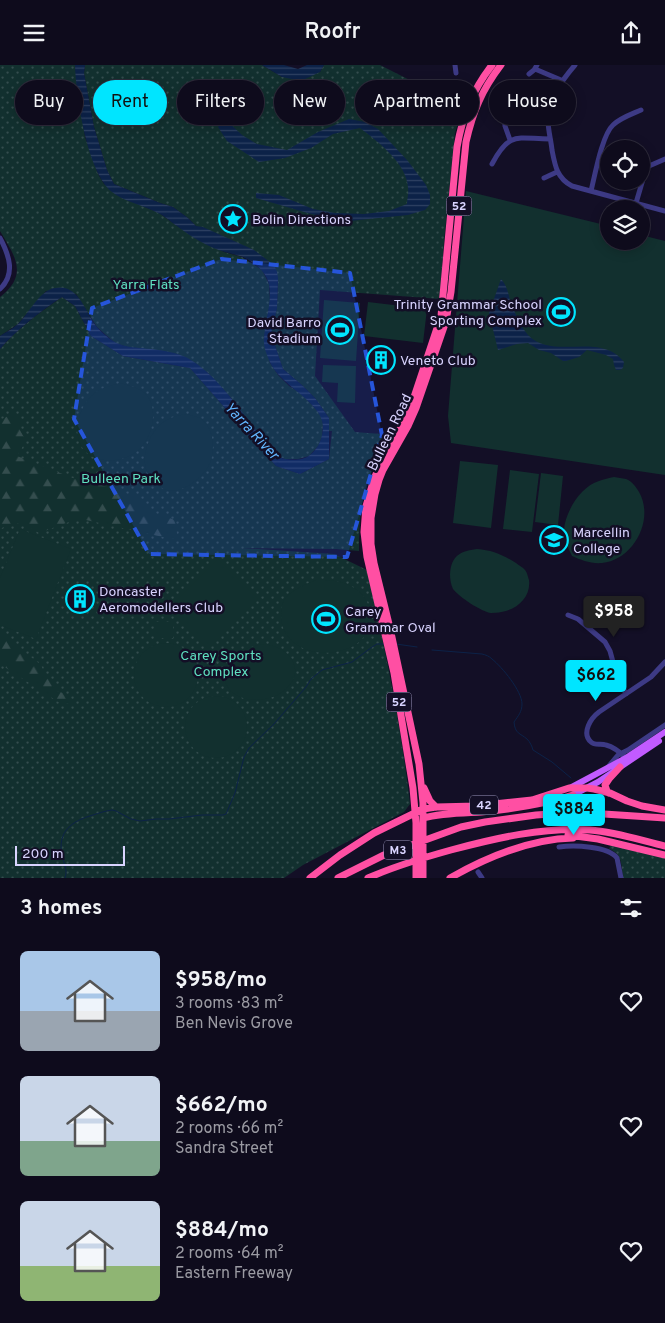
<!DOCTYPE html>
<meta charset="utf-8">
<style>
:root{--surface:#0e0b1c;--page:#1c1929;--text:#f1f3f6;--muted:#9b9ba3;--line:#2e2b3b;--accent:#00e5ff}
body{margin:0;font-family:Overpass,sans-serif;background:var(--page);color:var(--text);height:100vh;display:flex;flex-direction:column;font-size:19px;white-space:nowrap}
*{box-sizing:border-box;margin:0}
p{font-size:16px;color:var(--muted)}
.icon{flex:none;width:28px;height:28px;fill:none;stroke:currentColor;stroke-width:2;stroke-linecap:round;stroke-linejoin:round}
.map{position:relative;height:813px;overflow:hidden}
.side{display:flex;flex-direction:column;background:var(--surface);flex:1}
.side>*{flex:none}
.hud{position:absolute;left:15px;top:15px;width:635px;height:45px;display:flex;gap:10px}
.buttons{position:absolute;left:600px;top:75px;display:grid;gap:10px}
.buttons a{display:grid;place-items:center;width:50px;height:50px;border-radius:50%;background:var(--surface);box-shadow:0 2px 12px #0003,0 0 0 1px var(--line);font-size:25px}
.scale{position:absolute;left:15px;bottom:12px;width:110px;box-sizing:border-box;padding-left:5px;border:2px solid #d9d4ff;border-top:0;font-size:14px;line-height:18px;white-space:nowrap;color:#d9d4ff;-webkit-text-stroke:4px #130f26;paint-order:stroke}
.price{position:absolute;translate:-50% -42px;padding:0 11px;border-radius:5px;background:var(--accent);color:#111;font-size:16px;line-height:32px;filter:drop-shadow(0 1px 2px #0008)}
.price::after{content:'';position:absolute;left:50%;top:30px;width:15px;height:11px;margin-left:-8px;background:inherit;clip-path:polygon(0 0,100% 0,50% 100%)}
.price.on{background:#222;color:#fff}
ul{padding:0;list-style:none}
li{display:flex;align-items:center;gap:15px;height:125px;padding:0 20px}
li span{display:grid;place-items:center;flex:none;width:140px;height:100px;border-radius:8px;color:#555}
li>.icon{margin-inline-start:auto}
span .icon{width:60px;height:60px;fill:#fffc;stroke-width:1}
li b{font-size:21px}
h2{display:flex;justify-content:space-between;align-items:center;height:60px;padding:0 20px;font-size:21px}
.pill{padding:0 18px;border-radius:22px;background:var(--surface);box-shadow:0 2px 12px #0003,0 0 0 1px var(--line);font-size:18px;line-height:45px}
.pill.on{background:var(--accent);color:#111}
header{display:flex;justify-content:space-between;align-items:center;height:65px;padding:0 20px;background:var(--surface);font-size:22px;font-weight:600}
.map>svg:first-child{display:block}
.grass{fill:url(#grass-dots)}
.forest{fill:url(#forest-firs)}
.garden{fill:#12302f}
.water{fill:url(#water-rules)}
.lines{fill:none;stroke-linecap:round;stroke-linejoin:round}
.stream{stroke:#0c2248;stroke-width:1}
.minor{stroke:#3d3a85;stroke-width:5}
.major{stroke:#c25bff;stroke-width:6}
.highway{stroke:#ff4fa3;stroke-width:7}
.marked{fill:#2655da;fill-opacity:0.2;stroke:#2655da;stroke-width:4;stroke-dasharray:10 6;stroke-linejoin:round}
.labels{text-anchor:middle;stroke-width:5;stroke-linejoin:round;paint-order:stroke}
.shield{fill:#130f26;stroke:#9e99be;stroke-width:1}
.shield-label{font-size:12px;font-weight:bold;fill:#d9d4ff}
.poi-label{font-size:14px;fill:#d9d4ff;stroke:#130f26;text-anchor:start}
.park-label{font-size:14px;fill:#5fe0c0;stroke:#130f26}
.street-label{font-size:14px;fill:#d9d4ff;stroke:#130f26}
.water-label{font-size:15px;font-style:italic;fill:#62b6ff;stroke:#130f26}
</style>
<header><svg class="icon" aria-label="menu" viewBox="0 0 24 24"><path d="M4 6h16M4 12h16M4 18h16"/></svg>Roofr<svg class="icon" aria-label="share" viewBox="0 0 24 24"><path d="M12 15V3M7 8l5-5 5 5M5 13v7h14v-7"/></svg></header>
<div class="map">
<svg width="665" height="813" viewBox="0 0 665 813">
<defs>
<pattern id="grass-dots" width="8" height="8" patternUnits="userSpaceOnUse" patternTransform="scale(1.25)"><rect width="8" height="8" fill="#12302f"/><path d="M2 2h.1M6 6h.1" fill="none" stroke="#344d4e" stroke-width="1.8" stroke-linecap="round"/></pattern>
<pattern id="forest-firs" width="22" height="20" patternUnits="userSpaceOnUse" patternTransform="scale(1.25)"><rect width="22" height="20" fill="#12302f"/><path d="M5 1l3.5 6h-7zM16 11l3.5 6h-7z" fill="#344d4e"/></pattern>
<pattern id="water-rules" width="6" height="5" patternUnits="userSpaceOnUse" patternTransform="scale(1.25)"><rect width="6" height="5" fill="#0c2248"/><path d="M0 2.5h6" fill="none" stroke="#2f4163"/></pattern>
</defs>
<rect width="100%" height="100%" fill="#130f26"/>
<path class="grass" d="M0,0H75L85,72L98,109L104,119L145,142L159,148L180,163L224,187L242,192L262,205L269,219L270,237L264,274L270,298L278,310L289,321L302,329L321,350L323,359L322,371L319,380L309,391L298,394H285L277,391L265,379L231,333L207,307L115,278L97,262L76,229L46,226L18,259L0,271V232C29,210 15,191 0,166Z
M85,0H262L282,12L320,7L324,0H380L463,42L455,68L444,176L440,234L320,225L315,311L355,367L394,370C385,384 374,398 369,413C360,437 359,461 359,486L336,484L242,483L334,489L367,505C385,582 401,660 410,739L404,747L303,800L284,813H0V284C17,264 40,247 62,232L75,241L91,271L123,291L190,303L276,401L300,409L329,394L332,366H329V353L315,333L303,321L283,304L271,269L277,242L278,213L196,161L188,153L173,142L160,138L114,119L107,105L94,62L84,8Z
M612,777L665,790V813H623C621,800 623,789 609,784Z"/>
<path class="forest" d="M14,348L23,356L17,360L26,376L17,391L93,421L98,419L134,431L152,447L175,455L177,469L176,473L172,474L86,455L69,457L39,468L21,458L6,461L0,464V355Z
M0,569L8,572L19,583L40,599L48,613L57,626L66,629L71,639L60,638L0,599Z"/>
<path class="garden" d="M466,126L609,161V176H641V170L665,176V410L451,378L448,351Z
M324,235L360,238L356,296L320,293Z
M368,237L427,244L423,278L364,271Z
M323,300L356,301L355,338L337,337L338,318L322,317Z
M121,318C130,321 142,323 148,332C159,348 151,376 136,387C121,398 96,399 84,385C70,368 80,338 96,327C104,322 112,320 121,318Z
M185,349C190,350 196,351 200,353C215,363 216,388 208,402C201,413 187,424 174,426C166,426 159,422 154,417C137,402 146,372 161,359C168,353 176,351 185,349Z
M460,396L498,400L491,463L453,458Z
M510,405L539,409L532,467L503,464Z
M541,408L563,411L558,460L535,457Z
M614,412C618,413 622,413 626,414C632,416 636,422 639,427C655,455 633,495 602,498C591,499 581,495 572,491C568,483 563,474 564,465C565,447 581,421 599,416C604,414 609,413 614,412Z
M20,464L71,484L36,574L0,560V513Z
M477,484C492,485 503,490 516,498C518,500 523,502 525,505C527,507 528,512 529,515C531,530 520,542 506,546C501,547 497,548 491,548C482,547 459,532 453,524C451,520 450,514 450,509C451,491 460,486 477,484Z
M218,494L258,534L208,584L168,544Z
M316,515C327,515 338,515 349,520C372,531 379,559 360,576C354,582 347,584 339,586C314,593 281,580 281,550C281,545 281,540 284,535C290,526 305,519 316,515Z
M156,557H173V573H156Z
M134 610a32 32 0 1 1 64 0a32 32 0 1 1-64 0Z
M258,580C261,580 266,579 269,580C286,583 301,598 293,615C277,645 220,640 225,607C228,589 242,585 258,580Z
M185 662a31 31 0 1 1 62 0a31 31 0 1 1-62 0Z"/>
<path class="water" d="M75,0H85L84,8L94,62L107,105L114,119L160,138L173,142L188,153L196,161L203,162L254,185L274,200L277,207L278,213L277,243L271,269L283,304L303,321L315,333L329,353V394L300,409L276,401L190,303L123,291L91,271L75,241L62,232C42,245 16,265 0,284V271C6,267 14,263 19,258C29,248 40,225 55,223C78,218 85,246 96,261C100,266 107,272 113,276C121,281 130,282 139,283C160,285 180,286 197,299C220,316 237,341 255,364C262,374 268,386 279,392C287,396 303,396 310,390C319,383 323,372 323,361C322,336 278,320 269,295C266,288 263,280 264,273C267,238 284,212 243,192C238,190 231,189 225,187C208,182 191,172 177,161C171,157 165,151 158,148C143,140 125,137 112,127C87,107 76,31 75,0Z
M262,0H284L298,4L307,0H324L320,7L301,16L282,12Z
M225,54L242,70L257,79L287,85L318,67L349,54L365,57L378,64L407,95L426,120L430,130V139L425,145L408,150L349,156L311,149L256,133V128L279,130L313,144L335,148L364,149L389,146L407,139C407,134 409,128 408,123C407,98 378,77 360,63L333,69L311,83L285,93L259,97L227,76L218,62Z
M501,214C507,221 508,227 510,235C514,246 520,261 528,270C553,296 600,266 624,297L623,303L620,305H616L614,300L613,294L606,290L587,285L579,292L566,296H563L551,288L539,285L528,278L517,279L498,285L489,248Z"/>
<g class="lines">
<path class="stream" d="M396,579L417,582
M432,585L482,589C486,590 489,591 492,594C502,602 522,626 522,639C522,647 518,651 514,657C515,669 520,668 527,674C530,677 532,681 533,685L552,697L571,713
M65,813C68,805 64,799 62,791C57,766 72,756 93,750C99,748 105,746 112,745L116,746L131,754L140,756L156,754H169L202,750H223L226,749L235,728L244,692L249,683L274,659L306,622L311,614L322,605L352,597L372,582L377,579H384"/>
<path class="minor" d="M455,0L456,8
M575,0C562,15 548,34 548,55C548,65 551,75 552,85C555,101 557,113 572,121L665,146
M535,4L561,15
M529,9L534,5L537,0
M504,46L505,61L510,75
M492,99C510,65 518,74 550,74
M544,113L557,107
M591,126C595,110 602,70 613,60C620,53 632,49 641,45
M636,138L646,104L649,101L665,94
M0,173C9,190 16,209 0,224
M568,550L578,554L605,577L610,586L616,608L626,629
M626,693C620,687 614,682 606,680C601,678 595,681 591,677C581,668 591,653 599,647L651,612L665,597
M608,702L618,690L628,685L665,660
M559,782C574,780 608,781 617,793L621,813
M478,807L482,813"/>
<path class="major" d="M570,723L626,693L665,667
M573,730L598,717L659,676"/>
<path class="highway" d="M424,723L430,736L436,742
M609,728L607,726L605,720L609,714L620,702
M423,753C442,748 462,748 481,747C512,744 543,740 573,730
M568,770L598,774L665,790
M310,813L340,790L374,768L423,744L436,742L476,741L532,735L569,723H587L594,724L610,728L627,736L642,741L665,745
M338,813L384,790L461,762L485,757L536,750L565,748L604,749L665,753
M368,813C395,801 422,793 451,785C496,773 543,762 590,765C616,767 640,775 665,781
M416,813V758L413,723L394,608L367,492L364,467L366,441L374,414L381,397L395,374L411,341L441,251L457,82C463,49 472,26 492,0
M423,813V738L419,699L390,563L374,498L371,479V453L375,429L379,415L383,405L408,361L416,343L446,256L451,227L466,77C473,46 482,25 501,0
M450,813C487,792 530,774 573,773"/>
</g>
<path class="marked" d="M221,194L350,208L382,370L347,492L149,489L74,354L92,243Z"/>
<defs>
<symbol id="sight-ring" viewBox="-11 -11 22 22"><circle r="9.5" fill="#130f26" stroke="#00e5ff" stroke-width="1.5"/><path d="M0-6L1.8-2.2L6-1.7L2.9 1.2L3.7 5.4L0 3.3L-3.7 5.4L-2.9 1.2L-6-1.7L-1.8-2.2Z" fill="#00e5ff"/></symbol>
<symbol id="stadium-ring" viewBox="-11 -11 22 22"><circle r="9.5" fill="#130f26" stroke="#00e5ff" stroke-width="1.5"/><path d="M0-5a6.5 5 0 1 0 0 10a6.5 5 0 1 0 0-10ZM-3.5-1.8h7v3.6h-7Z" fill="#00e5ff"/></symbol>
<symbol id="building-ring" viewBox="-11 -11 22 22"><circle r="9.5" fill="#130f26" stroke="#00e5ff" stroke-width="1.5"/><path d="M-4-6H4V6H1V3H-1V6H-4ZM-2.5-4.3h1.7v1.8h-1.7ZM.8-4.3h1.7v1.8H.8ZM-2.5-1h1.7V.8h-1.7ZM.8-1h1.7V.8H.8Z" fill="#00e5ff"/></symbol>
<symbol id="school-ring" viewBox="-11 -11 22 22"><circle r="9.5" fill="#130f26" stroke="#00e5ff" stroke-width="1.5"/><path d="M0-5L7-2L0 1L-7-2ZM-4 1L0 2.5L4 1V4Q0 6-4 4Z" fill="#00e5ff"/></symbol>
</defs>
<g fill-rule="evenodd">
<use href="#sight-ring" x="217" y="138" width="32" height="32"/>
<use href="#stadium-ring" x="545" y="231" width="32" height="32"/>
<use href="#stadium-ring" x="324" y="249" width="32" height="32"/>
<use href="#building-ring" x="365" y="279" width="32" height="32"/>
<use href="#school-ring" x="538" y="459" width="32" height="32"/>
<use href="#building-ring" x="64" y="518" width="32" height="32"/>
<use href="#stadium-ring" x="310" y="538" width="32" height="32"/>
</g>
<g class="labels">
<g class="shield">
<rect x="446.5" y="131.5" width="25" height="19" rx="4"/>
<rect x="386.5" y="627.5" width="25" height="19" rx="4"/>
<rect x="470" y="730.5" width="28" height="19" rx="4"/>
<rect x="384" y="775.5" width="28" height="19" rx="4"/>
</g>
<g class="shield-label">
<text x="459" y="145">52</text>
<text x="399" y="641">52</text>
<text x="484" y="744">42</text>
<text x="398" y="789">M3</text>
</g>
<g class="poi-label">
<text x="252" y="159">Bolin Directions</text>
<text x="542" y="244" text-anchor="end">Trinity Grammar School<tspan x="542" dy="16">Sporting Complex</tspan></text>
<text x="321" y="262" text-anchor="end">David Barro<tspan x="321" dy="16">Stadium</tspan></text>
<text x="400" y="300">Veneto Club</text>
<text x="573" y="472">Marcellin<tspan x="573" dy="16">College</tspan></text>
<text x="99" y="531">Doncaster<tspan x="99" dy="16">Aeromodellers Club</tspan></text>
<text x="345" y="551">Carey<tspan x="345" dy="16">Grammar Oval</tspan></text>
</g>
<g class="park-label">
<text x="146" y="224">Yarra Flats</text>
<text x="121" y="418">Bulleen Park</text>
<text x="221" y="595">Carey Sports<tspan x="221" dy="16">Complex</tspan></text>
</g>
<g class="street-label">
<text transform="translate(389 367) rotate(-64)" y="5">Bulleen Road</text>
</g>
<g class="water-label">
<text transform="translate(252 366) rotate(47)" y="5">Yarra River</text>
</g>
</g>
</svg>
<div class="buttons">
<a><svg class="icon" aria-label="locate" viewBox="0 0 24 24"><circle cx="12" cy="12" r="6"/><path d="M12 2v4M12 18v4M2 12h4M18 12h4"/></svg></a>
<a><svg class="icon" aria-label="layers" viewBox="0 0 24 24"><path d="M12 4l9 5-9 5-9-5zM3 14l9 5 9-5"/></svg></a>
</div>
<div class="scale">200 m</div>
<b class="price on" style="left:614px;top:573px">$958</b>
<b class="price" style="left:596px;top:637px">$662</b>
<b class="price" style="left:574px;top:771px">$884</b>
<div class="hud">
<a class="pill">Buy</a>
<a class="pill on">Rent</a>
<a class="pill">Filters</a>
<a class="pill">New</a>
<a class="pill">Apartment</a>
<a class="pill">House</a>
</div>
</div>
<section class="side">
<h2>3 homes<svg class="icon" aria-label="filters" viewBox="0 0 24 24"><path d="M4 7h16M4 17h16"/><circle cx="9" cy="7" r="2"/><circle cx="15" cy="17" r="2"/></svg></h2>
<ul>
<li><span style="background:linear-gradient(#a9c7e8 60%,#9aa5b1 0)"><svg class="icon" aria-label="home" viewBox="0 0 24 24"><path d="M3 11l9-7 9 7M6 9v11h12V9"/></svg></span><div><b>$958/mo</b><p>3 rooms · 83 m²</p><p>Ben Nevis Grove</p></div><svg class="icon" aria-label="heart" viewBox="0 0 24 24"><path d="M12 20l-8-8c-3-5 5-10 8-4 3-6 11-1 8 4z"/></svg></li>
<li><span style="background:linear-gradient(#c9d6e8 65%,#7fa58c 0)"><svg class="icon" aria-label="home" viewBox="0 0 24 24"><path d="M3 11l9-7 9 7M6 9v11h12V9"/></svg></span><div><b>$662/mo</b><p>2 rooms · 66 m²</p><p>Sandra Street</p></div><svg class="icon" aria-label="heart" viewBox="0 0 24 24"><path d="M12 20l-8-8c-3-5 5-10 8-4 3-6 11-1 8 4z"/></svg></li>
<li><span style="background:linear-gradient(#c9d6e8 65%,#8fb573 0)"><svg class="icon" aria-label="home" viewBox="0 0 24 24"><path d="M3 11l9-7 9 7M6 9v11h12V9"/></svg></span><div><b>$884/mo</b><p>2 rooms · 64 m²</p><p>Eastern Freeway</p></div><svg class="icon" aria-label="heart" viewBox="0 0 24 24"><path d="M12 20l-8-8c-3-5 5-10 8-4 3-6 11-1 8 4z"/></svg></li>
</ul>
</section>
